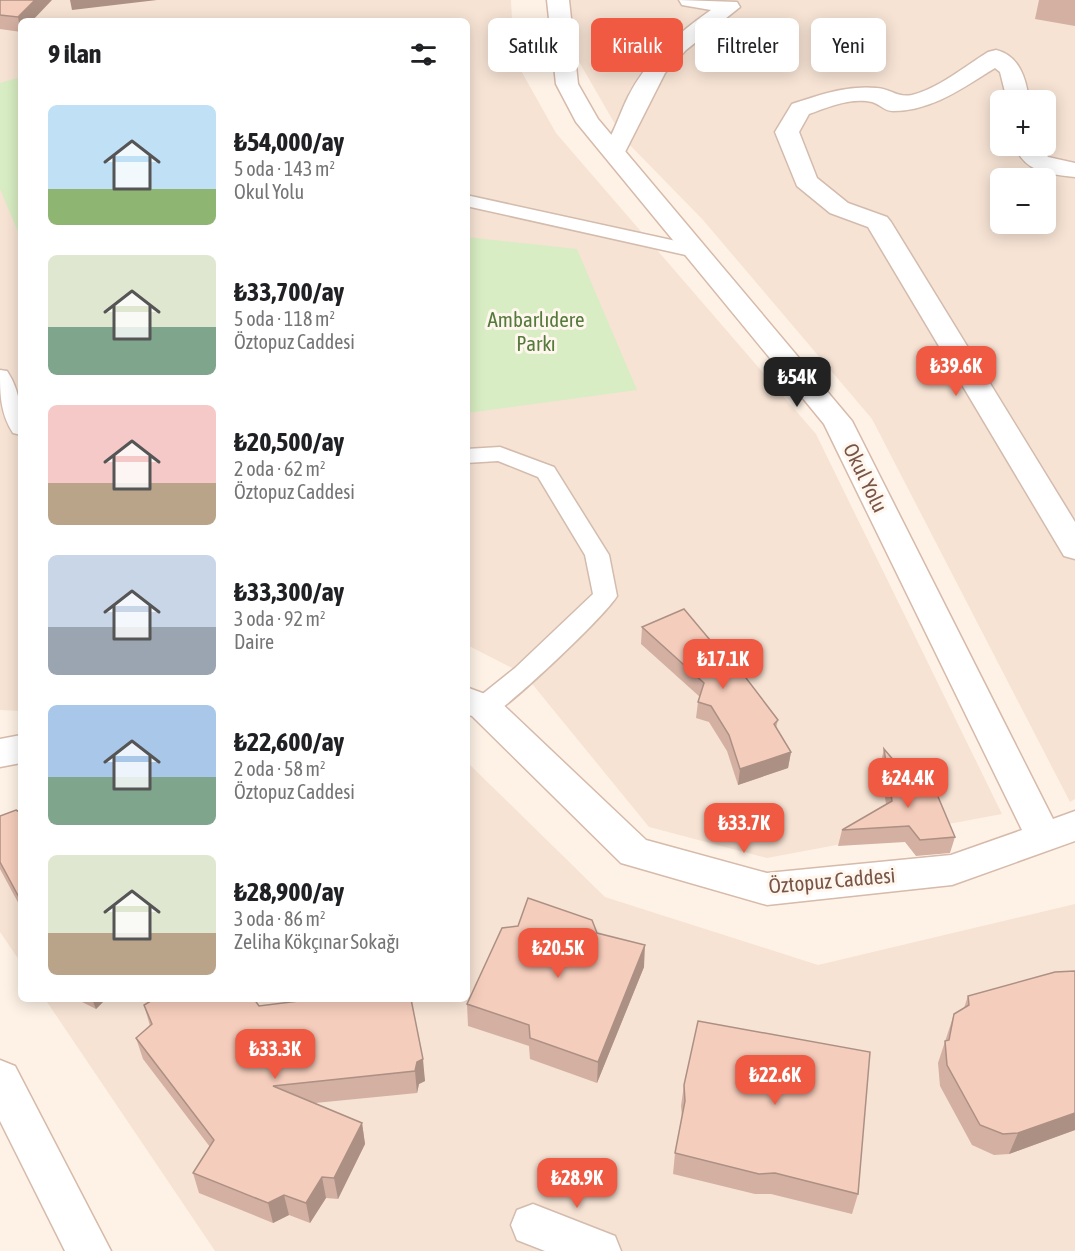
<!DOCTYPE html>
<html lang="tr">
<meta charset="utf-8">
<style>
:root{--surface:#fff;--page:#f2f2f2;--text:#202124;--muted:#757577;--accent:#f05a43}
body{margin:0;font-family:"Asap Condensed",sans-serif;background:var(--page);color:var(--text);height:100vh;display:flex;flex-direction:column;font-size:22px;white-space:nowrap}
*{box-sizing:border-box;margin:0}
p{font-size:20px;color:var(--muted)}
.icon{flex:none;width:33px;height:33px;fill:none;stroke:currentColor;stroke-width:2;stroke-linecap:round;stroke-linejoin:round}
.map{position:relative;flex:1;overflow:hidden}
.sheet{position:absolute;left:18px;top:18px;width:452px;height:984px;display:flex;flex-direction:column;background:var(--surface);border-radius:9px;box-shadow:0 3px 15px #0003}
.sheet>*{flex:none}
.guide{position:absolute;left:488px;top:18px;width:496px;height:54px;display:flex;gap:12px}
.buttons{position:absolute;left:990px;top:90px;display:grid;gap:12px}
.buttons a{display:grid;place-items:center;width:66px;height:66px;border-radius:9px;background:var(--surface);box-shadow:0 3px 15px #0003;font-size:30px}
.price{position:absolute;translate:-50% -51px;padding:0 14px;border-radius:12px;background:var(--accent);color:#fff;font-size:20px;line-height:39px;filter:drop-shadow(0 2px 3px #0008)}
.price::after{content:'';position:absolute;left:50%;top:36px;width:18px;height:14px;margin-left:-9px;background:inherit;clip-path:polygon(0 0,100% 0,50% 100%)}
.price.active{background:#222;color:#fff}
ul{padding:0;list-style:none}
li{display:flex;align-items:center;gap:18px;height:150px;padding:0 30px}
li span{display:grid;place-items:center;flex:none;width:168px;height:120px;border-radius:9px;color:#555}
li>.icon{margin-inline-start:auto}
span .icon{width:72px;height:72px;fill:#fffc;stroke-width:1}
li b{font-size:26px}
h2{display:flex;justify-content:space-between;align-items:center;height:72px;padding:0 30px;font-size:26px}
.tag{padding:0 21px;border-radius:9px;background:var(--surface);box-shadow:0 3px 15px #0003;font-size:21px;line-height:54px}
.tag.active{background:var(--accent);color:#fff}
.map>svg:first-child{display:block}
.residential{fill:#f6e3d4;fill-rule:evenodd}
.green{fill:#d8edc3}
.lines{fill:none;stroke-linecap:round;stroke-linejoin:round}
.lane-casing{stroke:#d3bbad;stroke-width:3}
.street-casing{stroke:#d3bbad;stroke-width:3}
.secondary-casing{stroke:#d6baaa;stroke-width:3}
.lane{fill:#fff;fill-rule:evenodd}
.street{fill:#fff;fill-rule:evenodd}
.secondary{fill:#fff;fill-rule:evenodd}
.wall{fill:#d3b0a2}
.shaded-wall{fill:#ac9084}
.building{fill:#f5cdbc;stroke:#ac9084;stroke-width:1.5}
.labels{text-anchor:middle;stroke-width:6;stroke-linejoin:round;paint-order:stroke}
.park-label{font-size:21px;fill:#547a3c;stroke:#fff7ee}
.street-label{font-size:21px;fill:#795548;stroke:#fff7ee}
</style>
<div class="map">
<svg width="1075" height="1251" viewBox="0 0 1075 1251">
<rect width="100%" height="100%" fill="#fef2e6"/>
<path class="residential" d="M0,0H511L514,58L556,133L816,434L1002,814L767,858L649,827L524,674L467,645L466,21H21V711L0,710Z
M561,0H1075V799L1070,802L872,419L703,220L623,138L574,53ZM1000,100H1046V146H1000ZM1000,178H1046V224H1000Z
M467,762L605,897L818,965L1075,904V1251H215L45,999H466Z
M21,809V963L0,932V815Z"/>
<path class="green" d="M21,77V239L0,189V83Z
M466,237L577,249L637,390L467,413Z"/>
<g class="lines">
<defs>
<path id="lane" d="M466,195L699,246L708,252L699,258L466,206Z
M0,370L7,371C21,392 21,412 21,435L13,433C0,413 0,393 0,370Z
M500,447L554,467L609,555L617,596C605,616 513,703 493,714C486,717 482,716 475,714L471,707L475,700L515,668L593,594L585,555L538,477L498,461L466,463V449Z"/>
<path id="street" d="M679,0L737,2L740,7L686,50L665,73L623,156L614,158L605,156L602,151C614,134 619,115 628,97C647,59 677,34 711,10L682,5Z
M996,50C1020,56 1026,79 1029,100H1007L1000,72L995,68C964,87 932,111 893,111C884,111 880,104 872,102C852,97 828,107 809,114L799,132L817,178L848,203L887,217L891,222L1075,522V559L1064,556L868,227L830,213L797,186L775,132L792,104C820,95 846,85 877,88C891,89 897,98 912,95C939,88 964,67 988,52Z
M1015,146H1039L1048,157L1075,163V177C1050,174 1025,173 1015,146Z
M533,1204L615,1236L621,1251H545L517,1240L511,1225L517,1210Z"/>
<path id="secondary" d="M547,0H569L578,84L598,119L852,421L1053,819L1075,811V841L952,885L767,905L621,863L472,716L466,714V687L496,698L646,840L767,873L951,855L1022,830L824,424L576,122L556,84Z
M21,735V763L0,767V739Z
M0,1060L15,1066L111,1251H65L0,1121Z"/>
</defs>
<use href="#lane" class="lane-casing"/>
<use href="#street" class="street-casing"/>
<use href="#secondary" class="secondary-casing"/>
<use href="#lane" class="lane"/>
<use href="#street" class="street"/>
<use href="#secondary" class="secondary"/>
</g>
<path class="wall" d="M0,0L32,21H21V32L0,29Z
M1039,0H1075V26L1035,19Z
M642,627L778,720L776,728L791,752L788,768L738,785L727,751L709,722L696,718L698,702L700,697L641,644Z
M884,749L955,837L950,853L916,856L905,842L838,846L842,830L886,804L880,766Z
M21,813V908L0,869V816Z
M597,933L644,967L597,1083L530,1059L529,1046L468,1026L467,1004Z
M968,996L1075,1130L1009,1154L994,1155L972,1145L940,1086L938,1063L954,1014L964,1008Z
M76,999H120L119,1001H104L96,1009Z
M411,999L425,1081L419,1084L417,1093L315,1103L362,1123L365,1144L338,1199L326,1198L310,1223L289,1215L273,1223L199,1193L193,1173L210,1147L143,1059L136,1038L150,1026L144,1005L259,1006Z
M684,1085L858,1194L852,1214L771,1194H755L673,1174L675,1153L682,1117L681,1106Z"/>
<path class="shaded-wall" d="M35,0H52L32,21H21V32L18,17Z
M70,0H157L72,10Z
M791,752L788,768L738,785L740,769Z
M645,945L644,967L597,1083L598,1062Z
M92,999H103L104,1001L96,1009Z
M423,1059L425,1081L419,1084L417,1093L415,1071L417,1062Z
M1075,1113V1130L1009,1154L1018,1133Z
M362,1123L365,1144L338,1199L334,1178Z
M322,1177L326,1198L310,1223L306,1203Z
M284,1195L289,1215L273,1223L268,1203Z"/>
<path class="building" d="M0,0H35L18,17L0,15Z
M684,609L736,671L740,670L778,720L774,724L791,752L740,769L729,735L711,706L698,702L704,683L642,627Z
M884,749L924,796L936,792L955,837L920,840L909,826L842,830L892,801Z
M16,810L21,813V901L0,862V816Z
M528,898L592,920L597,933L645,945L598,1062L530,1038L529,1025L467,1004L502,928L518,926Z
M1075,971V1113L1018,1133L1003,1134L980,1125L947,1065L945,1041L949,1040L954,1014L969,1005L968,996L1055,972Z
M154,999H254L259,1006L315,999H411L423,1059L417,1062L415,1071L273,1086L362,1123L334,1178L322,1177L306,1203L284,1195L268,1203L193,1173L214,1140L136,1038L152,1024L144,1005Z
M698,1021L870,1052L858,1194L775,1173L759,1174L675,1153L685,1101L684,1085Z"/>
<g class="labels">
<g class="park-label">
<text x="536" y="327">Ambarlıdere<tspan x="536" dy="24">Parkı</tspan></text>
</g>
<g class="street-label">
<text transform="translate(865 478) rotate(64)" y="7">Okul Yolu</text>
<text transform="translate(832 881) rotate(-5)" y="7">Öztopuz Caddesi</text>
</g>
</g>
</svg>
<div class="buttons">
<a>+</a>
<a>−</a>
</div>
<b class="price" style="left:956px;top:397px">₺39.6K</b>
<b class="price active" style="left:797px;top:408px">₺54K</b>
<b class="price" style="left:723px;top:690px">₺17.1K</b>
<b class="price" style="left:908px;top:809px">₺24.4K</b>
<b class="price" style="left:744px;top:854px">₺33.7K</b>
<b class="price" style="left:558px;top:979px">₺20.5K</b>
<b class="price" style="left:275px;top:1080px">₺33.3K</b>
<b class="price" style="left:775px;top:1106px">₺22.6K</b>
<b class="price" style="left:577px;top:1209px">₺28.9K</b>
<div class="guide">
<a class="tag">Satılık</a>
<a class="tag active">Kiralık</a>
<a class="tag">Filtreler</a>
<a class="tag">Yeni</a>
</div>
<section class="sheet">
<h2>9 ilan<svg class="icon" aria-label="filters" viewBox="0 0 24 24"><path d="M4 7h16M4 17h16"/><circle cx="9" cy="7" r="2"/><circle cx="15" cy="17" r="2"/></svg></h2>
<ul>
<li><span style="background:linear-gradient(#bfe0f5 70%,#8fb573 0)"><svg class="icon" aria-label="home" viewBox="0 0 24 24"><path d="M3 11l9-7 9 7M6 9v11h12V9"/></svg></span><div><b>₺54,000/ay</b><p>5 oda · 143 m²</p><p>Okul Yolu</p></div></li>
<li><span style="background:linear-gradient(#dfe7d0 60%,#7fa58c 0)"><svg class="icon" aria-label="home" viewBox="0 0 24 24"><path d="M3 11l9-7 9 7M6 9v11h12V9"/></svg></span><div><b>₺33,700/ay</b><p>5 oda · 118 m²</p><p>Öztopuz Caddesi</p></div></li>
<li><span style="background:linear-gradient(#f6c9c9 65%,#b9a48a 0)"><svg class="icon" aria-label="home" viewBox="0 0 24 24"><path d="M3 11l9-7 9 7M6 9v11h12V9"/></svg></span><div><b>₺20,500/ay</b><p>2 oda · 62 m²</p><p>Öztopuz Caddesi</p></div></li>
<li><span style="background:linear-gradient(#c9d6e8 60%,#9aa5b1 0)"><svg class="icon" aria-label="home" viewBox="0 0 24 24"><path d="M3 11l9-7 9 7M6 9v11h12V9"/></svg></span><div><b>₺33,300/ay</b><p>3 oda · 92 m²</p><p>Daire</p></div></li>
<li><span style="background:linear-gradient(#a9c7e8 60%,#7fa58c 0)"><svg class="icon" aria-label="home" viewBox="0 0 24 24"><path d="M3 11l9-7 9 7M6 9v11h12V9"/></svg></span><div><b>₺22,600/ay</b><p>2 oda · 58 m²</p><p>Öztopuz Caddesi</p></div></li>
<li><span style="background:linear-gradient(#dfe7d0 65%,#b9a48a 0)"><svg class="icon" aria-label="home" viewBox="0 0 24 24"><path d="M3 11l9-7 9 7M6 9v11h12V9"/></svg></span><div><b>₺28,900/ay</b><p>3 oda · 86 m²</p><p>Zeliha Kökçınar Sokağı</p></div></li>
</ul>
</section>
</div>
